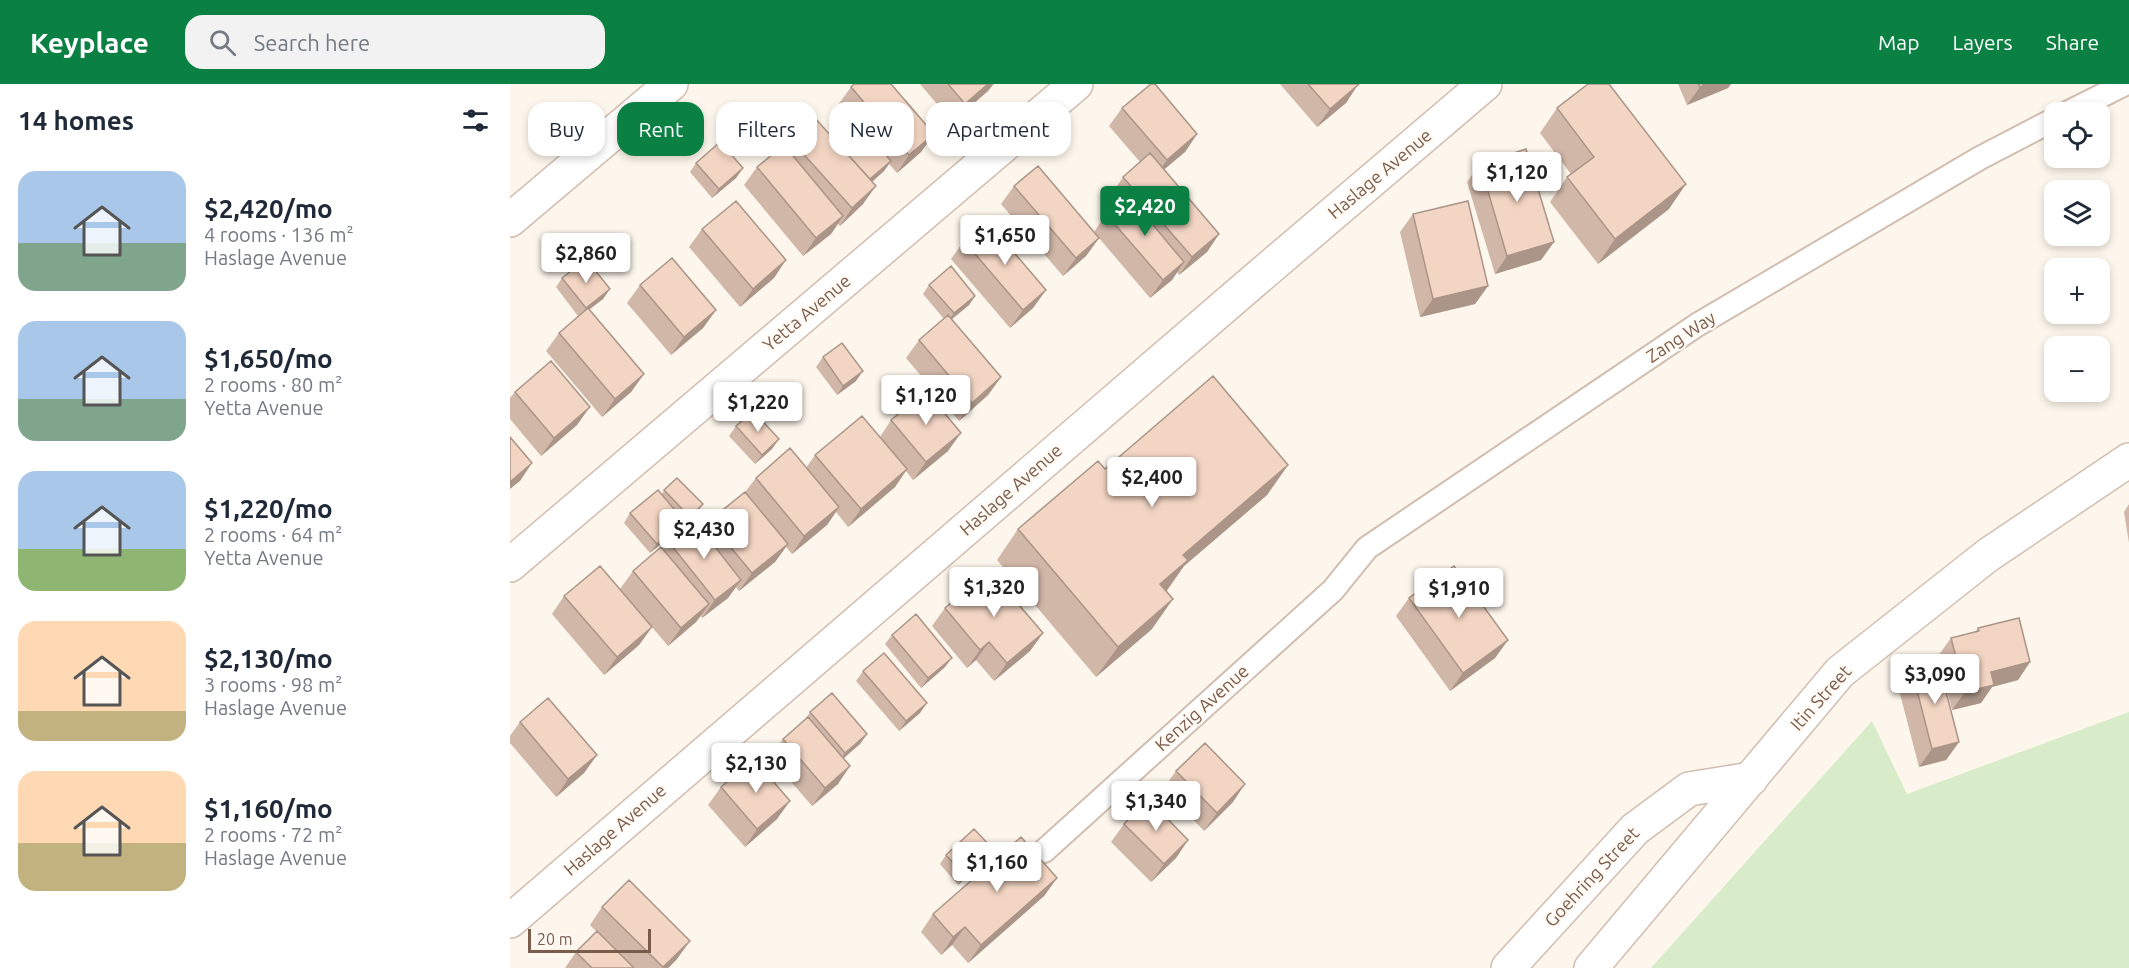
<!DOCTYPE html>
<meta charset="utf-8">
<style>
:root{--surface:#fff;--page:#f2f2f3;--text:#1f2937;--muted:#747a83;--accent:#0b8043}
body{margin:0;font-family:Ubuntu,sans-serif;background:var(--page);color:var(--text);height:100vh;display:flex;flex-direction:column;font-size:22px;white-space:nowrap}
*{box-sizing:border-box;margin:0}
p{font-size:20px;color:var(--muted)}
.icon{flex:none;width:33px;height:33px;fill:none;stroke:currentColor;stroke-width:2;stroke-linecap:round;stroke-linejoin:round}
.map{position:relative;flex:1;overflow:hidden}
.drawer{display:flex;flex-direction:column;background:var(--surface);width:510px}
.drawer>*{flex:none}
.top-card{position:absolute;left:18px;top:18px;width:570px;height:54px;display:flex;gap:12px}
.fabs{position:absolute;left:1534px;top:18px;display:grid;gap:12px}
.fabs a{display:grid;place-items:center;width:66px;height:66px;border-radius:12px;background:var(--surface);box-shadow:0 3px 9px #0003;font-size:30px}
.scale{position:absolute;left:18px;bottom:15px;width:123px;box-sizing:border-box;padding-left:6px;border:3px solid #7a5c4d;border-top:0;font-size:16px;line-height:21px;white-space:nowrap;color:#7a5c4d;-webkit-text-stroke:4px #fffaf3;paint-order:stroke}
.price{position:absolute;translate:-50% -51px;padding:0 14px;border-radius:6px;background:#fff;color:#222;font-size:20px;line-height:39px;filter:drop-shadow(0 2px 3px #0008)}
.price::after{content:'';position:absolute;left:50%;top:36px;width:18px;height:14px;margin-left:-9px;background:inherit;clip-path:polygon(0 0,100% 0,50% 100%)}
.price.current{background:var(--accent);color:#fff}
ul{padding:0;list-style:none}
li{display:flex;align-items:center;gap:18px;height:150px;padding:0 18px}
li span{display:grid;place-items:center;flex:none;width:168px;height:120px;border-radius:18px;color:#555}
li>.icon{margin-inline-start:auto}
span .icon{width:72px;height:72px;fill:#fffc;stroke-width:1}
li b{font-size:26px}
h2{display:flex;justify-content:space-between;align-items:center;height:72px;padding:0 18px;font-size:26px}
.tag{padding:0 21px;border-radius:18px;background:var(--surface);box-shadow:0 3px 9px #0003;font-size:21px;line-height:54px}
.tag.current{background:var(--accent);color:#fff}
header{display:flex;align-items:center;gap:36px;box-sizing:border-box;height:84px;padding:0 30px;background:var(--accent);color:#fff}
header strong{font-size:28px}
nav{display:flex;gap:33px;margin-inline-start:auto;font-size:21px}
.search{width:420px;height:54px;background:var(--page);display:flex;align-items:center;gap:15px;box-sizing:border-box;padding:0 21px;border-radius:18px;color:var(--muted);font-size:22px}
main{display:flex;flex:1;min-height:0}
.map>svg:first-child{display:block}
.green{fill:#d8ecc9}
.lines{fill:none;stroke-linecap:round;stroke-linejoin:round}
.lane-casing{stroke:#d1beb0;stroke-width:26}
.street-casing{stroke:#d1beb0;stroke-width:36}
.lane{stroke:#fff;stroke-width:22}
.street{stroke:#fff;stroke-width:33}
.wall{fill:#d1b7a8}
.shaded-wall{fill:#aa9588}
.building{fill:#f3d5c3;stroke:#aa9588;stroke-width:1.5}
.labels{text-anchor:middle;stroke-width:4.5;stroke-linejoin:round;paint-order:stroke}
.street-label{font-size:18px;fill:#7a5c4d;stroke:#fffaf3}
</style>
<header>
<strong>Keyplace</strong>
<div class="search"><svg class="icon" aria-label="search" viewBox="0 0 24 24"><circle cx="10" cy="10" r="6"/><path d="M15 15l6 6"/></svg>Search here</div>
<nav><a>Map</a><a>Layers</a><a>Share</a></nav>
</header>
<main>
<section class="drawer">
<h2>14 homes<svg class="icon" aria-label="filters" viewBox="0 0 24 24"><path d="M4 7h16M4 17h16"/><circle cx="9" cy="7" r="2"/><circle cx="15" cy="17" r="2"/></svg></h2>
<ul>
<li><span style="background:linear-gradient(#a9c7e8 60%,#7fa58c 0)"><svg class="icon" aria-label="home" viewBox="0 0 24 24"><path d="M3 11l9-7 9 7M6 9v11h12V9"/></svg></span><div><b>$2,420/mo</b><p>4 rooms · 136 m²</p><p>Haslage Avenue</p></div></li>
<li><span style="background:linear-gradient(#a9c7e8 65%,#7fa58c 0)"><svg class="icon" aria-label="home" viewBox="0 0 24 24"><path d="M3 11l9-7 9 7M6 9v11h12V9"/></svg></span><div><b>$1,650/mo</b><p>2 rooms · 80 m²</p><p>Yetta Avenue</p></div></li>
<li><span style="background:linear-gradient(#a9c7e8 65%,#8fb573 0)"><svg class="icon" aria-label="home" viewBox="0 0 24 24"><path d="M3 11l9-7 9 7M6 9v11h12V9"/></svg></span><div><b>$1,220/mo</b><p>2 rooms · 64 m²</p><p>Yetta Avenue</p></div></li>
<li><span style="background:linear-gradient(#ffd9b3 75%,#c2b280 0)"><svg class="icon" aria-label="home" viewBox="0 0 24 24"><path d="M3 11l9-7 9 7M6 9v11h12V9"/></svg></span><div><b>$2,130/mo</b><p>3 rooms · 98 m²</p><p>Haslage Avenue</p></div></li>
<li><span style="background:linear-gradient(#ffd9b3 60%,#c2b280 0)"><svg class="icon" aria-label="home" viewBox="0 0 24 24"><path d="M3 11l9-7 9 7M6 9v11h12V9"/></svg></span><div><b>$1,160/mo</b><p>2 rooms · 72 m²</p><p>Haslage Avenue</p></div></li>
</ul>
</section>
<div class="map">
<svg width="1619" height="884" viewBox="0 0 1619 884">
<rect width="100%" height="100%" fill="#fdf6ec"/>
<path class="green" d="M1619,628V884H1141L1362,637L1397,710Z"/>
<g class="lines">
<defs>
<path id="lane" d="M1559,28L1615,0
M534,767L823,506L857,464L1187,241L1470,74L1545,35"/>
<path id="street" d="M0,136L161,0
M0,481L566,0
M0,837L745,196L975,0
M998,884L1125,745L1179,705L1241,695
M1081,884L1330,588L1478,471L1619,376"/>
</defs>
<use href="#lane" class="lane-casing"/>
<use href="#street" class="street-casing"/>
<use href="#lane" class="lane"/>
<use href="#street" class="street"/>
</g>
<path class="wall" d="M410,0H484L478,7L442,38Z
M770,0H850L847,2L836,19L807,43Z
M1168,0H1221L1218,4L1177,21Z
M341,3L424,50L411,68L387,89L379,80L374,87L362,98L353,120L330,142L328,140L321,150L293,172L234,101L247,83L275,62L280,55L331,63L350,47L328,21Z
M612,24L687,50L675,68L654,85L709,150L697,168L669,191L667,188L662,196L640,214L589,154L576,172L553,192L491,120L504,102L584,148L596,130L608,120L601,111L613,93L630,78L599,42Z
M1047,24L1159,125L1088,180L1040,118L1057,93L1061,90L1030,49Z
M186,79L233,84L226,94L202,114L180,88Z
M970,80L1044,158L1031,176L985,190L957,98Z
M903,130L978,202L965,220L910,233L890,148Z
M192,145L264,194L230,223L179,163Z
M454,157L536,206L523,224L500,244L441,175Z
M52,194L100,205L93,215L79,226L134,290L121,308L92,333L36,267L49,249L68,232L46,203Z
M130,201L206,226L193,244L161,271L117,219Z
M419,201L465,212L459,221L442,235L491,293L478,311L449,337L396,274L409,256L434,235L413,210Z
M313,273L346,297L327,311L306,283Z
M5,308L67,341L31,372L0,335V314Z
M381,336L438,367L403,396L396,387L385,403L338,443L326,428L317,441L282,470L276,463L265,478L229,507L226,503L218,514L192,534L191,532L186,538L158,562L110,505L123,487L153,465L158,457L192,447L199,437L235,408L246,394L296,384L305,371L370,353Z
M226,342L262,365L245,380L219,352Z
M778,381L757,411L674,482L657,507L642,545L586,593L487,476L508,445Z
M154,406L186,430L173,442L172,440L168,446L140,469L114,439L120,429L152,410Z
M1619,420V459L1614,428Z
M54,512L142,543L129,561L94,591L42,530Z
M899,514L998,556L985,574L940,607L886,532Z
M435,524L533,549L520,567L484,597L466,576L457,584L422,542Z
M1468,544L1520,578L1508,596L1482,603L1471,619L1442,626L1428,572L1441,554L1466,547Z
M382,551L435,583L411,604L375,560Z
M1401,583L1449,658L1436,676L1409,683L1388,602Z
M353,587L410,629L389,647L346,597Z
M300,628L357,650L350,660L334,674L328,700L302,722L260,673L273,655L294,637Z
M10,638L87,671L74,689L46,713L0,659V652Z
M666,687L723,718L694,747L653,705Z
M211,703L267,735L235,763L198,721Z
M614,740L678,756L666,774L641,798L601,758Z
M483,765L476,775L448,801L430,780L436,771Z
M547,794L534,812L458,879L442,861L431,871L411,848L423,830Z
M92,823L167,875L158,884H55L66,868L87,848L80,841Z"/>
<path class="shaded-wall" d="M478,0H483L478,7L442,38L455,20Z
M847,0H850L847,2L836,19L807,43L820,25Z
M1197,0H1221L1218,4L1177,21L1190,3Z
M424,50L411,68L387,89L399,71Z
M687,50L675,68L644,94L657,76Z
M381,77L374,87L349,109L355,99Z
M233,84L226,94L202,114L209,105Z
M1176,100L1159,125L1088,180L1105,155Z
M366,102L353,120L330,142L342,124Z
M333,132L321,150L293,172L306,154Z
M709,150L697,168L669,191L682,173Z
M589,154L576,172L553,192L566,174Z
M1044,158L1031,176L985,190L997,172Z
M276,176L264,194L230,223L243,205Z
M674,178L662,196L640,214L653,196Z
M978,202L965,220L910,233L923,215Z
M100,205L93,215L69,233L76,224Z
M536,206L523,224L500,244L513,226Z
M465,212L459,221L437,239L444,229Z
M206,226L193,244L161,271L174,253Z
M353,287L346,297L327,311L333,302Z
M134,290L121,308L92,333L105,315Z
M491,293L478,311L449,337L462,319Z
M80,323L67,341L31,372L44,354Z
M451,349L438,367L403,396L416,378Z
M269,355L262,365L245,380L252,371Z
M22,379L10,397L0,405V398Z
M778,381L757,411L674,482L656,507L650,500L673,471Z
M397,385L385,403L338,443L351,425Z
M193,420L186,430L173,442L180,433Z
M329,423L317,441L282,470L294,452Z
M174,437L168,446L140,469L147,460Z
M278,460L265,478L229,507L242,489Z
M231,496L218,514L192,534L205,516Z
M663,515L642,545L586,593L608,563Z
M199,520L186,538L158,562L171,544Z
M142,543L129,561L94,591L107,573Z
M533,549L520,567L484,597L497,579Z
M998,556L985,574L940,607L953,589Z
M479,558L466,576L457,584L470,566Z
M442,574L435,583L411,604L418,594Z
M1520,578L1508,596L1482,603L1471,619L1442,626L1455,608L1481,588Z
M417,619L410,629L389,647L396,637Z
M357,650L350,660L328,679L335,669Z
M1449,658L1436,676L1409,683L1422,665Z
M87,671L74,689L46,713L58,695Z
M340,682L328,700L302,722L315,704Z
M735,700L723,718L694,747L707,729Z
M280,717L267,735L235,763L247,745Z
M678,756L666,774L641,798L654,780Z
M483,765L476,775L448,801L454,791Z
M547,794L534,812L458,879L471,861Z
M455,843L442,861L431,871L443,853Z
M180,857L167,875L158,884H153Z"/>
<path class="building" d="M344,0H381L424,50L399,71L341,3Z
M438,0H478L455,20Z
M641,0H645L687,50L657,76L612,24Z
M798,0H848V1L820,25Z
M1078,0H1099L1176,100L1105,155L1057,93L1084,73L1047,24Z
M1188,0H1197L1190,3Z
M304,33L366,102L342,124L280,55Z
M353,45L381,77L360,95L331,63Z
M210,58L233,84L209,105L186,79Z
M274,61L333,132L306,154L247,83Z
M1016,65L1044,158L997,172L970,80Z
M640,69L709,150L682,173L613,93Z
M528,82L589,154L566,174L504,102Z
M618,111L674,178L653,196L596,130Z
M226,117L276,176L243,205L192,145Z
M958,117L978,202L923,215L903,130Z
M477,137L536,206L513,226L454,157Z
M162,174L206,226L174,253L130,201Z
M76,175L100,205L76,224L52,194Z
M441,182L465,212L444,229L419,201Z
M78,224L134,290L105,315L49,249Z
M438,231L491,293L462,319L409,256Z
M332,259L353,287L333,302L313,273Z
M41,277L80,323L44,354L5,308Z
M703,292L778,381L673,471L678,476L650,500L663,515L608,563L508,445L588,377L595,385Z
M416,307L451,349L416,378L381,336Z
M243,327L269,355L252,371L226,342Z
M352,332L397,385L351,425L305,371Z
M0,353L22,379L0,398Z
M280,364L329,423L294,452L246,394Z
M167,394L193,420L180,433L154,406Z
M148,406L174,437L147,460L120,429Z
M235,408L278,460L242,489L199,437Z
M184,436L231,496L205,516L158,457Z
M151,463L199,520L171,544L123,487Z
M90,482L142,543L107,573L54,512Z
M944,482L998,556L953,589L899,514Z
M479,486L533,549L497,579L479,558L470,566L435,524Z
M406,530L442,574L418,594L382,551Z
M1509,534L1520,578L1481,588L1484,601L1455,608L1441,554L1469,547L1468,544Z
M374,569L417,619L396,637L353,587Z
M1428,577L1449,658L1422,665L1401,583Z
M322,609L357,650L335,669L300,628Z
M38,614L87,671L58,695L10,638Z
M298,633L340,682L315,704L273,655Z
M695,659L735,700L707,729L666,687Z
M244,675L280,717L247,745L211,703Z
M638,715L678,756L654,780L614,740Z
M464,745L483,765L454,791L436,771Z
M511,753L547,794L471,861L455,843L443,853L423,830Z
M119,796L180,857L153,883L92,823Z
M87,847L124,884H82L66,868Z"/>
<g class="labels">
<g class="street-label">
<text transform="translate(870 90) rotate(-40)" y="6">Haslage Avenue</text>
<text transform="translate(297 229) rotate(-40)" y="6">Yetta Avenue</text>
<text transform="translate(1171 253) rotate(-33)" y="6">Zang Way</text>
<text transform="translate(501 406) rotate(-41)" y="6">Haslage Avenue</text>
<text transform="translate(1311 614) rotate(-48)" y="6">Itin Street</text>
<text transform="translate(692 624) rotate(-42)" y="6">Kenzig Avenue</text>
<text transform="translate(105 746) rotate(-41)" y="6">Haslage Avenue</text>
<text transform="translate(1082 793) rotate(-47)" y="6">Goehring Street</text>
</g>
</g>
</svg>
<div class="fabs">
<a><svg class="icon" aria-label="locate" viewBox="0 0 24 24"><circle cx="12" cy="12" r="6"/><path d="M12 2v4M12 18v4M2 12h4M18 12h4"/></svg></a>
<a><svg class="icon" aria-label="layers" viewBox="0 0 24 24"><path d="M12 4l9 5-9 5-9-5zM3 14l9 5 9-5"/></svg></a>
<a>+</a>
<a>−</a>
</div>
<div class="scale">20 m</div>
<b class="price" style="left:1007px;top:119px">$1,120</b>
<b class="price current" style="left:635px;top:153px">$2,420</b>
<b class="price" style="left:495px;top:182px">$1,650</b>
<b class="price" style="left:76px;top:200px">$2,860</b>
<b class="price" style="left:416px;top:342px">$1,120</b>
<b class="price" style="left:248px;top:349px">$1,220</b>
<b class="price" style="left:642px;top:424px">$2,400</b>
<b class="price" style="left:194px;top:476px">$2,430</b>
<b class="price" style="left:484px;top:534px">$1,320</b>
<b class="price" style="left:949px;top:535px">$1,910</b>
<b class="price" style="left:1425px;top:621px">$3,090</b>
<b class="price" style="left:246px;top:710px">$2,130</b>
<b class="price" style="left:646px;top:748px">$1,340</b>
<b class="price" style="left:487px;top:809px">$1,160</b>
<div class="top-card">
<a class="tag">Buy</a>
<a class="tag current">Rent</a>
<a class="tag">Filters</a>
<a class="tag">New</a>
<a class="tag">Apartment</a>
</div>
</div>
</main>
